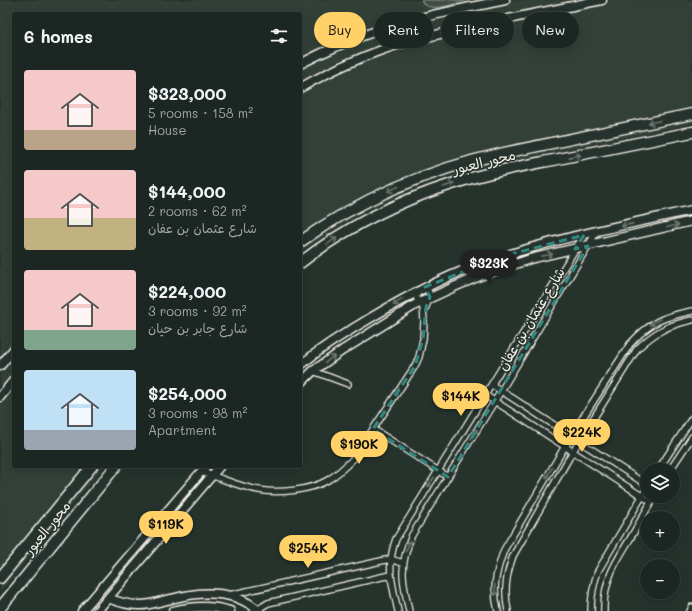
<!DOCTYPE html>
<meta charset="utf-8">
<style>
:root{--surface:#1c2622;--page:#252e2a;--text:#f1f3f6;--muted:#a0a5a5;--line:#3a4340;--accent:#ffd166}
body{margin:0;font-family:Mali,"Playpen Sans Arabic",sans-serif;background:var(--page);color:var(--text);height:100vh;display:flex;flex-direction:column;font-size:15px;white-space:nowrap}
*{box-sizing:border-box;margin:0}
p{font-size:13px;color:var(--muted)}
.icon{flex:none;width:22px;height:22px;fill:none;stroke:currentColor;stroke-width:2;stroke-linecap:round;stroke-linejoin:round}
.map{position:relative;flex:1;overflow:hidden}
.drawer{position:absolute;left:12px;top:12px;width:290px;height:456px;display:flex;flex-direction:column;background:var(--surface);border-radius:4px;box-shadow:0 2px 10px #0003,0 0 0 1px var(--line)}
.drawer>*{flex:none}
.banner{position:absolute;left:314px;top:12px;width:318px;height:36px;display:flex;gap:8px}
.controls{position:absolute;left:640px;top:463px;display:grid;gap:8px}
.controls a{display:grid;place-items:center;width:40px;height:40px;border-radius:50%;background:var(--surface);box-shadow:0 2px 10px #0003,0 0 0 1px var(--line);font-size:20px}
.price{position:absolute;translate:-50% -34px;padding:0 9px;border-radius:14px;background:var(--accent);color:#111;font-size:13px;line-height:26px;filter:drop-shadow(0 1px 2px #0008)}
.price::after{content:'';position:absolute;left:50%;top:24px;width:12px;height:9px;margin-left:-6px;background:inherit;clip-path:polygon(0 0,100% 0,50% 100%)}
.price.selected{background:#222;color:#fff}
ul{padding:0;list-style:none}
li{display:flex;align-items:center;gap:12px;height:100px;padding:0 12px}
li span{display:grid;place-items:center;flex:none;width:112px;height:80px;border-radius:4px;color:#555}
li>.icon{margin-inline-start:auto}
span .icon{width:48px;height:48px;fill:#fffc;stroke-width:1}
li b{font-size:17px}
h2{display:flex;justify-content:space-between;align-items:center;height:48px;padding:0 12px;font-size:17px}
.pill{padding:0 14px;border-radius:18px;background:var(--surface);box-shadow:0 2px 10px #0003,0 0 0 1px var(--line);font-size:14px;line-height:36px}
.pill.selected{background:var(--accent);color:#111}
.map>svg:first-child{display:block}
.built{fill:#333f39}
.green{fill:#414b45;stroke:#9a9e96}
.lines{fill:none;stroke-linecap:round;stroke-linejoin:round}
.street-casing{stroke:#f4f1e8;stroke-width:8}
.secondary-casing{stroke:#f4f1e8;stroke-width:11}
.highway-casing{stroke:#f4f1e8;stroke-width:13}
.street{stroke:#26332d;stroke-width:5.5}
.secondary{stroke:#26332d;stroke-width:8}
.highway{stroke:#26332d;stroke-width:10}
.oneway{stroke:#6e766e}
.marked{fill:none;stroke:#318880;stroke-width:3;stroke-dasharray:8 5;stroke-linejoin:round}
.labels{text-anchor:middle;stroke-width:3;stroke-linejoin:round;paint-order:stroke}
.street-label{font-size:14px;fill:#f4f1e8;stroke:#26332d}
</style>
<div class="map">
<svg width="692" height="611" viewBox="0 0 692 611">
<rect width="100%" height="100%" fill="#26332d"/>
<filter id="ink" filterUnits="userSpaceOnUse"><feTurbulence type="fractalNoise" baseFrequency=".025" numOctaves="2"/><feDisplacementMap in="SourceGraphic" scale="8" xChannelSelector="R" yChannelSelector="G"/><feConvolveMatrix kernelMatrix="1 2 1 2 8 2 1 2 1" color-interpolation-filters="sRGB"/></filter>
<g filter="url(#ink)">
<path class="built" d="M0,0H692V124L458,172L420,186L365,211L332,231L300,252V14H14V466H104L0,592Z"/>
<path class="green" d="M421,0H468C455,3 428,15 421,0Z"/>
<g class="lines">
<defs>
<path id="street" d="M424,312C427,302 434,295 425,287
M313,371L348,384
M492,385L647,485
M485,395L651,502
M373,429L448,477
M658,470L692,418
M670,470L692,437
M201,472C220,477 239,487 259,490C279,494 311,490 328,480C338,474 346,466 354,458L415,366L419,357L423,339L424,321L423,307L417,299L416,291
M229,595L390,559L403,563
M255,611L268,603L390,575
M398,611C392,584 386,565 396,539L584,235
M409,611C402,579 399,566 412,535L501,391L597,231
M498,611C492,587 496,572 504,550L571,436L630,344C651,321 663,317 692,311
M508,611C504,591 506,575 513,556L573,451L637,349C655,332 668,325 692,320
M591,611C591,597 593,585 598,571L647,488
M604,611C603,582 615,563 630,539C638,525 646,510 655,496
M690,611L692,607"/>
<path id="secondary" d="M300,64C325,51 352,39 379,30C420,16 463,9 505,0
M300,88C330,71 367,54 400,44C466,26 535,14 602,0
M0,366L14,349
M300,366C320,348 344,334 367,320C402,299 437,280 475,266C545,240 620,226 692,210
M300,384L313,371L343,350L415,305L454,287L480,276L530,259L692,221
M0,397L14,380
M108,598C118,602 127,605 138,605C149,606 160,601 171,599C201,591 234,589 259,611
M82,611L206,466
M97,611L220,466
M173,611C193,606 211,605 230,611"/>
<path id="highway" d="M300,242C361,198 431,169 504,153L692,114
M300,263C345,228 398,201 452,184C487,172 523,166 558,159C603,150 648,141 692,132
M0,578L92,466
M0,608L116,466"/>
</defs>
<use href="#street" class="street-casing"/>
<use href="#secondary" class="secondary-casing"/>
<use href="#highway" class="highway-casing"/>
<use href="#street" class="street"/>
<use href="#secondary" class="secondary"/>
<use href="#highway" class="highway"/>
</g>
<defs><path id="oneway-shaft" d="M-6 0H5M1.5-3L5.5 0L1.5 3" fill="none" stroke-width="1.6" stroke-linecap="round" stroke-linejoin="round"/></defs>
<g class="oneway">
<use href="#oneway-shaft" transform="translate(654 122) rotate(168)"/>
<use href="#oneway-shaft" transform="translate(575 156) rotate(-11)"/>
<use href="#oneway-shaft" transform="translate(449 185) rotate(-19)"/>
<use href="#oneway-shaft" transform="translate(393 189) rotate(155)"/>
<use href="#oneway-shaft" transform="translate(627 225) rotate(167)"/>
<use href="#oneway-shaft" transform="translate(673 226) rotate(-12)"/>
<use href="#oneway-shaft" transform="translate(332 241) rotate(-34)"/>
<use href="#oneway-shaft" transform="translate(547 255) rotate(-12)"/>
<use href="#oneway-shaft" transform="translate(398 302) rotate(149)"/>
<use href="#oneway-shaft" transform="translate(655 322) rotate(150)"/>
<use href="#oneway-shaft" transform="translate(330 359) rotate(-36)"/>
<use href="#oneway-shaft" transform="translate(474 434) rotate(-58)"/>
<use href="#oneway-shaft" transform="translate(549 473) rotate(120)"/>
<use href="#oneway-shaft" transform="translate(431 482) rotate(122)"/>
<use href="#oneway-shaft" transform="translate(408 546) rotate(-69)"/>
<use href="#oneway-shaft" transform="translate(495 590) rotate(89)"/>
</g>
</g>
<path class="marked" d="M584,235L575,249L588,246L448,477L373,429L415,366L423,339L426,307L430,297L425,287L500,257Z"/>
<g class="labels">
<g class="street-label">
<text transform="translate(484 162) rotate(-14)" y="5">محور العبور</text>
<text transform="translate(531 319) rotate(-59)" y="5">شارع عثمان بن عفان</text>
<text transform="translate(47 528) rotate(-51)" y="5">محور العبور</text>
</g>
</g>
</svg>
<div class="controls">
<a><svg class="icon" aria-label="layers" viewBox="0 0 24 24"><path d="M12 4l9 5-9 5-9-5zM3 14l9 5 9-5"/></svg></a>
<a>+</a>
<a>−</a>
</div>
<b class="price selected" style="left:489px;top:284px">$323K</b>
<b class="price" style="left:461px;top:417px">$144K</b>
<b class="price" style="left:582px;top:453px">$224K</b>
<b class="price" style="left:359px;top:465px">$190K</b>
<b class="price" style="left:166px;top:545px">$119K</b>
<b class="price" style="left:308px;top:569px">$254K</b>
<div class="banner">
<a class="pill selected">Buy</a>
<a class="pill">Rent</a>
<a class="pill">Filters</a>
<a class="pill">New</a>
</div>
<section class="drawer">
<h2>6 homes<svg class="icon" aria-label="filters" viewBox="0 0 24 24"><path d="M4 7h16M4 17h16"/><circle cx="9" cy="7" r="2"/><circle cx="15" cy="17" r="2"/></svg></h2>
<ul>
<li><span style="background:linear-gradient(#f6c9c9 75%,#b9a48a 0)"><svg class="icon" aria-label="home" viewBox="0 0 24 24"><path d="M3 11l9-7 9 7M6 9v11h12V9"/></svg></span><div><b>$323,000</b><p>5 rooms · 158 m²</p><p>House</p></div></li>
<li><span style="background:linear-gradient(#f6c9c9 60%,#c2b280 0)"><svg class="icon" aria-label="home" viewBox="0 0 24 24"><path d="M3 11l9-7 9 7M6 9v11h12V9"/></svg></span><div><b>$144,000</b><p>2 rooms · 62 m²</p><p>شارع عثمان بن عفان</p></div></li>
<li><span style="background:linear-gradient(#f6c9c9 75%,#7fa58c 0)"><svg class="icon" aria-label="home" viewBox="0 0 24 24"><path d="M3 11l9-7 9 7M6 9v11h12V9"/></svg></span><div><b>$224,000</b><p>3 rooms · 92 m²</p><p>شارع جابر بن حيان</p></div></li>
<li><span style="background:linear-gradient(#bfe0f5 75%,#9aa5b1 0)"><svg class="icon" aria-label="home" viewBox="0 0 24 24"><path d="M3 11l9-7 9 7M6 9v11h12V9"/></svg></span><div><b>$254,000</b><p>3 rooms · 98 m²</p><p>Apartment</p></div></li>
</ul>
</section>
</div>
